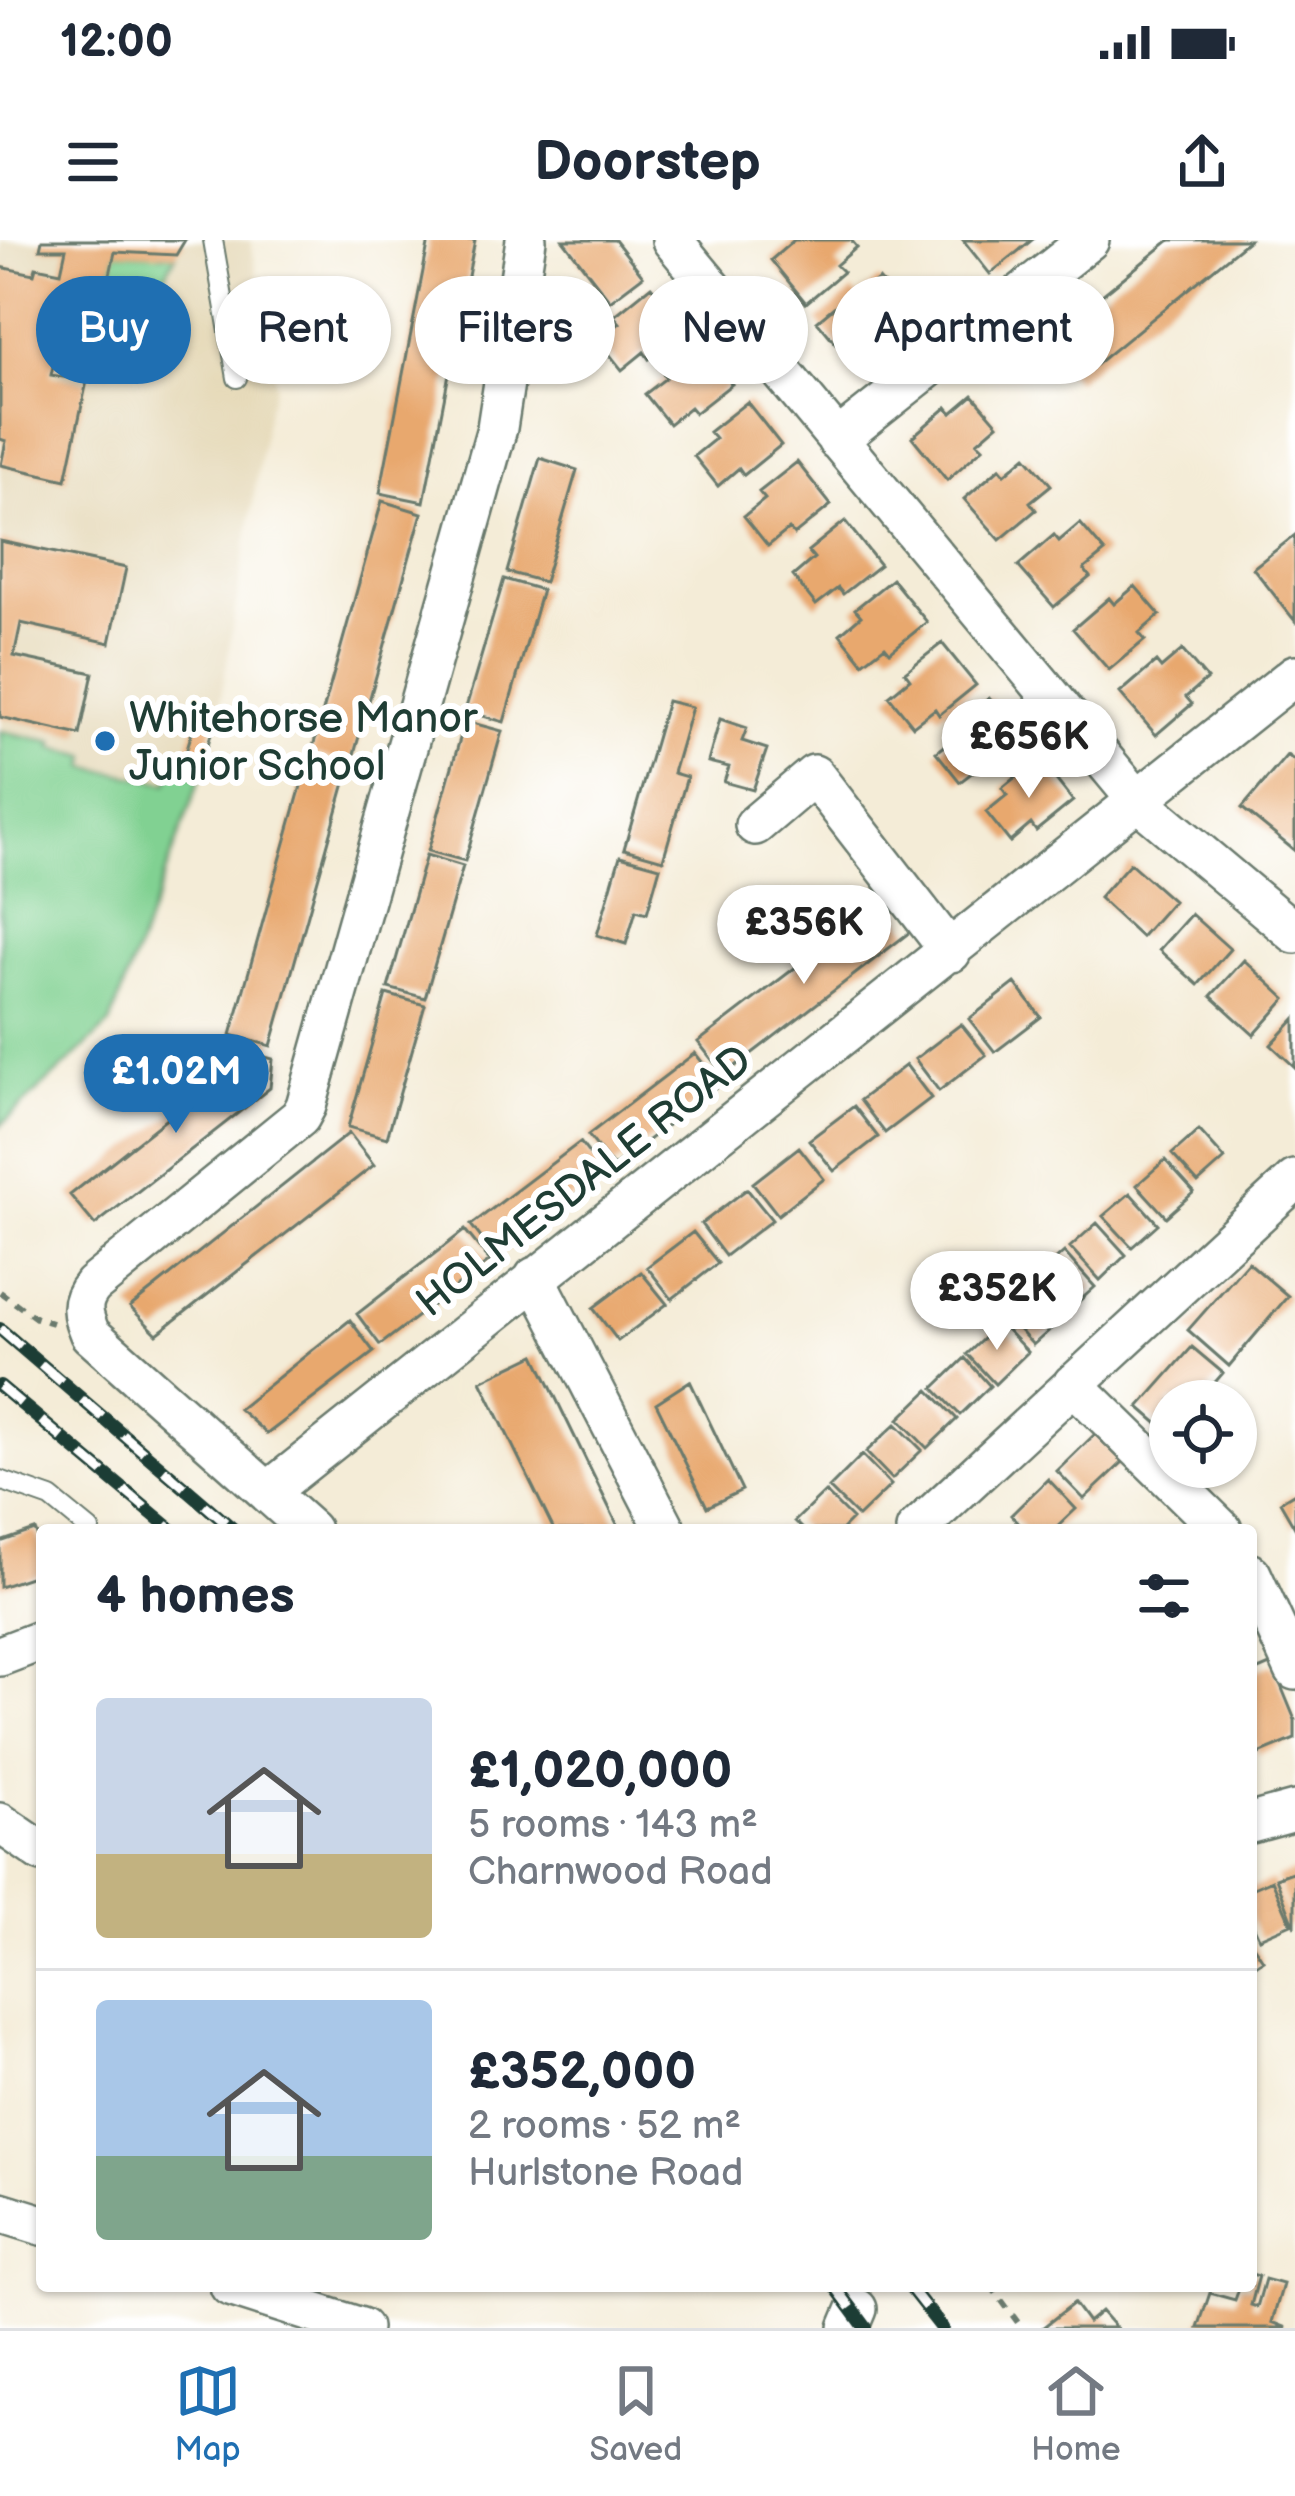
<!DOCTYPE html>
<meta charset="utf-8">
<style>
:root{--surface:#fff;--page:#f6f6f7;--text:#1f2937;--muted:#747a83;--line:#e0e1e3;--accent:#1f6fb2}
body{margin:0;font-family:"Balsamiq Sans",sans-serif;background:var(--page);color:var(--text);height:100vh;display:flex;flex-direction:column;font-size:45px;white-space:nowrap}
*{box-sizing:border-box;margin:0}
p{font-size:39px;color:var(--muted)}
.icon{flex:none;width:66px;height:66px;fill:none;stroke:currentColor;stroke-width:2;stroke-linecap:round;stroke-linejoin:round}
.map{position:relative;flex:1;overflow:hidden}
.drawer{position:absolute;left:36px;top:1284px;width:1221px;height:768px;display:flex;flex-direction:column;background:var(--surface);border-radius:12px;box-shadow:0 3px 9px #0004}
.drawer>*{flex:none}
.banner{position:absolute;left:36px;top:36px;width:1224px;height:108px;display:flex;gap:24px}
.fabs{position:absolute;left:1149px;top:1140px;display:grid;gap:24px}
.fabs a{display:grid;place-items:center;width:108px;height:108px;border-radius:50%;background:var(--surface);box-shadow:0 3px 9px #0004;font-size:60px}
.price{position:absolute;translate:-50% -102px;padding:0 27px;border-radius:42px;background:#fff;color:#222;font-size:39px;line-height:78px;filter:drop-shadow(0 3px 6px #0008)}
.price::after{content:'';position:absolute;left:50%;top:72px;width:36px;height:27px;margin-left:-18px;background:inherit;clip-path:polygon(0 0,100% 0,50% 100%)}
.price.active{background:var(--accent);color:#fff}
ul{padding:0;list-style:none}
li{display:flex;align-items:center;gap:36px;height:300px;padding:0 60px}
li+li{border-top:3px solid var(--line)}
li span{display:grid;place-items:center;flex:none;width:336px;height:240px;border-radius:12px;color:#555}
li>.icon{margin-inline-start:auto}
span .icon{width:144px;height:144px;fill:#fffc;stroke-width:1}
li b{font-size:51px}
h2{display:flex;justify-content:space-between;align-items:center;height:144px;padding:0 60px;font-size:51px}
.chip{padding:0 42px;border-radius:54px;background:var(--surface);box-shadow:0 3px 9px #0004;font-size:42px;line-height:108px}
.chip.active{background:var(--accent);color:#fff}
.status{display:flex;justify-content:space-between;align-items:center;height:84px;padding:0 60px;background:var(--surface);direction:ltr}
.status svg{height:33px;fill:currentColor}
header{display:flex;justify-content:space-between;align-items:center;height:156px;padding:0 60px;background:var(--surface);font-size:54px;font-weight:700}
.dock{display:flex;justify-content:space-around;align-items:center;height:168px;border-top:3px solid var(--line);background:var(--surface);font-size:33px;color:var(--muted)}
.dock a{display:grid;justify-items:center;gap:6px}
.dock .active{color:var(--accent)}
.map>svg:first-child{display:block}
.built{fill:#e6daba}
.green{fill:#81d192;stroke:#508763;stroke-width:3}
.building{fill:#e8a86e}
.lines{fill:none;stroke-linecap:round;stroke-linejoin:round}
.lane-casing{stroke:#6a7a6d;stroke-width:22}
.street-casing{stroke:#6a7a6d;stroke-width:44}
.path{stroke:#6a7a6d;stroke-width:6;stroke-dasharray:9 9;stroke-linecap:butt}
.lane{stroke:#fff;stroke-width:18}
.street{stroke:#fff;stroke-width:39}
.rail-casing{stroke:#1f3d34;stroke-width:14}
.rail{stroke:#fff;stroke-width:9;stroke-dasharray:27;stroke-linecap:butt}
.poi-dot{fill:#1f6fb2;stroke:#fff;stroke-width:4.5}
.labels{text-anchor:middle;stroke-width:12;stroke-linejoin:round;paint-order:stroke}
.poi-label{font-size:42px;fill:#1f3d34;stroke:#fff;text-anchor:start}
.street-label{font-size:42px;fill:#1f3d34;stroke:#fff}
</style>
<div class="status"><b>12:00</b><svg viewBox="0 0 49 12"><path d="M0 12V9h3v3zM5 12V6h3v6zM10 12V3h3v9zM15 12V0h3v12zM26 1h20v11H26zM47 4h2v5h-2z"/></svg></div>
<header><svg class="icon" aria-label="menu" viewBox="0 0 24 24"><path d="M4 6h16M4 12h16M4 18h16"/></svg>Doorstep<svg class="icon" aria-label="share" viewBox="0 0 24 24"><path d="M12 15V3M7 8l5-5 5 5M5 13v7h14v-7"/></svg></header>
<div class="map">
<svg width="1295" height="2088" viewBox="0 0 1295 2088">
<rect width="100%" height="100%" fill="#fff"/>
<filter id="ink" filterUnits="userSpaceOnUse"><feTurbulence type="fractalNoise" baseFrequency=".00833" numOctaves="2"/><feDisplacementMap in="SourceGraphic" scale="24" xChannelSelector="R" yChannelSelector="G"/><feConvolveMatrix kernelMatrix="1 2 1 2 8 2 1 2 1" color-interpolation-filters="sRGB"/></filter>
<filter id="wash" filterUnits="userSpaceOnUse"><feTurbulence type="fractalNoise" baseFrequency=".004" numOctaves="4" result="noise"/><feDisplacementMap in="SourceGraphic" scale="48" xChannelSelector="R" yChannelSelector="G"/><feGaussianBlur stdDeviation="2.7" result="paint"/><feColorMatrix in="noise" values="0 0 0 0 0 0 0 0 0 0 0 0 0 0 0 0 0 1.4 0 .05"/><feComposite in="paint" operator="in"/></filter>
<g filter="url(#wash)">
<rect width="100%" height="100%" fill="#f4ecd7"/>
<path class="built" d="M0,0H251L276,146L268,168L220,465L200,544L110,784L0,886Z"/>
<path class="green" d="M115,12L176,15L119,117L93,112Z
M0,491L54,502L53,508L88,516L86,527L168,543L172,530L201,536L110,784L0,886Z"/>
<g id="blocks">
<path class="building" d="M42,0H185L176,15L115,12L93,112L119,117L110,133L54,122L51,135L87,141L66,240L1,225L6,201L0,199V27L34,34L36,27L61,32L66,9H40Z
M429,0H475L424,262L380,253Z
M563,0H615L643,36L610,61Z
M794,0H851L857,7L836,25L843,32L806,63L771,20Z
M963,0H1032L990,34Z
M1170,0H1249L1076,141L1043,103Z
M879,39L904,68L883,86L889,93L853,124L817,81L853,51L858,57Z
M651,46L686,89L649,119L644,112L622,130L598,100L620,83L614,76Z
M698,101L732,144L695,173L690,167L669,184L645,154L666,138L661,130Z
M973,155L998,184L977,202L983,208L947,240L912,197L947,167L952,173Z
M747,162L781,205L744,235L739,228L718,246L694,216L715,199L709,192Z
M1026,216L1051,245L1030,262L1036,270L1000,300L964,259L1000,228L1005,234Z
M540,218L577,230L544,342L507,332Z
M797,222L831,265L794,295L789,289L768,306L744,276L765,259L759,252Z
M382,261L422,273L351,525L311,514Z
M845,281L880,325L843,354L838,348L816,365L793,336L814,318L808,311Z
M1080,283L1105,312L1084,329L1090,337L1054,367L1018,326L1054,295L1059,301Z
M1295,295V381L1253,328Z
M0,301L126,328L110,403L21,383L14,416L93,433L80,495L0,477Z
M504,339L542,350L504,482L465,471Z
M892,339L927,382L890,412L885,406L863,423L840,394L861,376L855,369Z
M1135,346L1160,375L1139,393L1145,400L1109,430L1073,389L1109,358L1114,364Z
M942,403L976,445L939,475L935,469L913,486L889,456L910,439L905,432Z
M1182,410L1207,439L1186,457L1192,464L1156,495L1120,453L1156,422L1161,428Z
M989,458L1024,501L987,531L982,525L960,542L936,512L958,495L952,488Z
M667,461L692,467L673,533L687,537L663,620L624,609Z
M200,466L218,469L200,533L181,528Z
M720,479L747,488L742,501L767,509L753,550L724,542L729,527L708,522Z
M465,481L502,491L465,621L428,611Z
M1287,515L1295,521V611L1242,568Z
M1039,518L1073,561L1036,591L1031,584L1010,602L986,572L1007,555L1002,548Z
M308,521L348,532L271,806L231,795Z
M426,615L463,626L425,758L388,748Z
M620,616L660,627L647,673L636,670L626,704L597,695Z
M1130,623L1173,661L1141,697L1099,658Z
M885,659L910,692L724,835L698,802Z
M1191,674L1230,709L1198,745L1159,710Z
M1244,720L1286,759L1254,795L1211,756Z
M1015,743L1041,777L995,812L969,779Z
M386,754L425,765L387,898L348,887Z
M1295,779V827L1271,805Z
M961,784L986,815L939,851L915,819Z
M237,809L273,819L270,848L95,985L70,955L230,829Z
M695,813L720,845L613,927L588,895Z
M906,825L931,858L885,893L860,860Z
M854,866L878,897L834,931L809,900Z
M1199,890L1225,919L1198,943L1172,914Z
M349,893L374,925L157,1094L130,1067Z
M580,902L604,933L496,1017L471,985Z
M799,907L824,939L778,975L753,943Z
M1165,920L1194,952L1166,977L1137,945Z
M747,949L772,980L725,1016L701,984Z
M1130,953L1158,984L1132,1007L1103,976Z
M1097,983L1126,1015L1100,1040L1070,1007Z
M465,990L490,1021L380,1105L357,1074Z
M693,992L718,1023L672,1059L647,1027Z
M1064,1012L1095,1047L1066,1073L1035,1038Z
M1248,1022L1288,1056L1229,1126L1188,1090Z
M641,1032L667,1064L618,1101L593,1068Z
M1030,1046L1061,1080L1033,1105L1002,1071Z
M350,1080L374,1112L267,1194L239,1169Z
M1000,1083L1028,1112L995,1144L967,1114Z
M1192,1107L1223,1133L1199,1161H1170V1194L1139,1167Z
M535,1115L620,1290H554L481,1141Z
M965,1118L990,1146L960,1175L934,1148Z
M690,1141L742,1250L707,1267L656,1163Z
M929,1150L957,1179L927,1208L899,1179Z
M896,1184L922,1210L892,1239L866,1212Z
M1095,1194L1123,1222L1084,1259L1057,1231Z
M862,1215L891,1245L858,1277L829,1248Z
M1048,1239L1076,1269L1054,1290H1025L1011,1275Z
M825,1252L852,1279L841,1290H804L795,1281Z
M1295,1253V1288L1280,1262Z
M35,1290L42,1308V1333L0,1347V1302Z
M1272,1424L1295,1480V1499L1259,1514L1251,1494V1433Z
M1295,1631V1687L1276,1638Z
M1272,1640L1291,1684L1259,1698L1251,1680V1649Z
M1251,1702L1263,1720L1251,1728Z
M1251,2034L1259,2036L1251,2065L1257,2067L1265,2039L1283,2044L1272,2082L1287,2088H1198L1210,2053L1235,2060L1240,2046H1251Z
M1074,2063L1088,2082L1101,2071L1116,2088H1042Z"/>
</g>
</g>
<g filter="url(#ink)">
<use href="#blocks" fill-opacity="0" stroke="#6a7a6d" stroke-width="3"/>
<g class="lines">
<defs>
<path id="lane" d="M213,0L237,138
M0,1240L51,1258L90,1290"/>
<path id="street" d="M672,0L1138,561L1295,693
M837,200L1089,0
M755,585L814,535L951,712
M535,1037L666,1290
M1073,1144L1222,1290
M269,1251L1295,435
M310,1290L90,1094C82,1074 78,1063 93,1045L300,877L306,866L497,188L526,0
M916,1290L1295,940
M1251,1334L1295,1430
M0,1416L42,1400
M0,1583L42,1612
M1251,1583L1295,1571
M0,1972L42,1985
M230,2046L361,2088
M849,2088L857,2069"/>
</defs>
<use href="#lane" class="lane-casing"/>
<use href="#street" class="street-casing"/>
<path class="path" d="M0,1052L36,1078L52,1083
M991,2046L1022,2088"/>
<use href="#lane" class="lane"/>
<use href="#street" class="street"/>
<defs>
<path id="rail" d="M0,1089L234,1290
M0,1146L172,1290
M835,2046L866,2088
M909,2046L942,2088"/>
</defs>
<use href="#rail" class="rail-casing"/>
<use href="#rail" class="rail"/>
</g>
</g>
<circle class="poi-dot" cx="105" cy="501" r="12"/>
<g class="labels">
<g class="poi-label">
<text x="129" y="492">Whitehorse Manor<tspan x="129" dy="48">Junior School</tspan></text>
</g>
<g class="street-label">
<text transform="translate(583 940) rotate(-38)" y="15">HOLMESDALE ROAD</text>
</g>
</g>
</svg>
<div class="fabs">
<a><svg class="icon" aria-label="locate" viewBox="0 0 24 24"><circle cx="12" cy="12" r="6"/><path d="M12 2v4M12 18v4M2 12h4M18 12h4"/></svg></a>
</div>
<b class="price" style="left:1029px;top:561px">£656K</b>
<b class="price" style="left:804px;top:747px">£356K</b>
<b class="price active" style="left:176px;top:896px">£1.02M</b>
<b class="price" style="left:997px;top:1113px">£352K</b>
<div class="banner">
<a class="chip active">Buy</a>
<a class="chip">Rent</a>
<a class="chip">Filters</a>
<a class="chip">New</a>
<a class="chip">Apartment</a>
</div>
<section class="drawer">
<h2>4 homes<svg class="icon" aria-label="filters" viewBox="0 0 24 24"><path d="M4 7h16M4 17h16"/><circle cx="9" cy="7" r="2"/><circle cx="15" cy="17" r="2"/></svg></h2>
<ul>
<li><span style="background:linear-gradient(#c9d6e8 65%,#c2b280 0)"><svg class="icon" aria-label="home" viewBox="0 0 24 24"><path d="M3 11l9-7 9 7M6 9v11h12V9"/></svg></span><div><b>£1,020,000</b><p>5 rooms · 143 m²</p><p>Charnwood Road</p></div></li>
<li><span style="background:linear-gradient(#a9c7e8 65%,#7fa58c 0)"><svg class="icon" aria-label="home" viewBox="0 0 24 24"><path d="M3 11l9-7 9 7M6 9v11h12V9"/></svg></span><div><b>£352,000</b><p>2 rooms · 52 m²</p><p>Hurlstone Road</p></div></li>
</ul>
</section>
</div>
<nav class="dock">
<a class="active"><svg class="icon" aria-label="map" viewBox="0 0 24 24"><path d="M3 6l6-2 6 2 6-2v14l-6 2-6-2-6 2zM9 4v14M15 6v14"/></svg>Map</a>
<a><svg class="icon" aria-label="saved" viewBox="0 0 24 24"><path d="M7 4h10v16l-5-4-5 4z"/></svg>Saved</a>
<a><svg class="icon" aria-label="home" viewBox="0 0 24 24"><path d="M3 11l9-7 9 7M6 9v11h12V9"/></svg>Home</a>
</nav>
